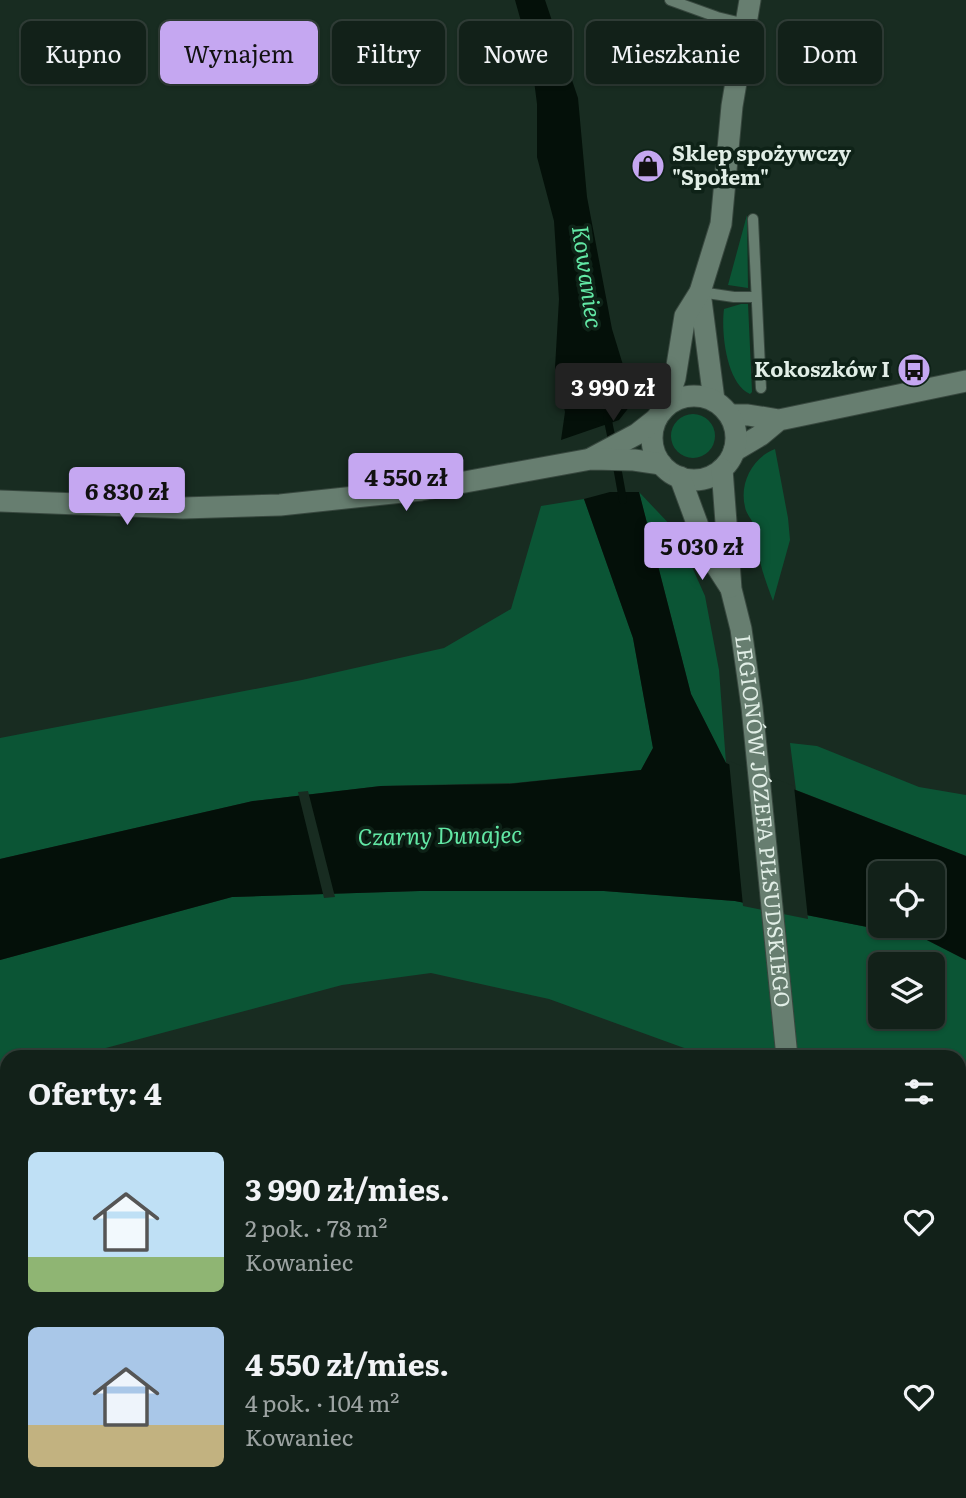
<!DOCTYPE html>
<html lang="pl">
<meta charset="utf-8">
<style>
:root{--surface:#122119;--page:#1f2e26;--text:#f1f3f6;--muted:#9ca3a2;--line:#313e38;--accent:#c5a7f1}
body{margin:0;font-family:Literata,serif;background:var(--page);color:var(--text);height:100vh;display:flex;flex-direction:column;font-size:26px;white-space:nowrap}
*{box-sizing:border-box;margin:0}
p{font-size:23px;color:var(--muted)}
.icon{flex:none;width:38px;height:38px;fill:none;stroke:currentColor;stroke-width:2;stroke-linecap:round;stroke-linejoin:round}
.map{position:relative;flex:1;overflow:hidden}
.details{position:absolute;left:0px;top:1050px;width:966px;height:448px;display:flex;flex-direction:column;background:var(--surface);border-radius:21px 21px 0 0;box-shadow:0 2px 5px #0004,0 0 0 2px var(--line)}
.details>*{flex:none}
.top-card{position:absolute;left:21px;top:21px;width:924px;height:63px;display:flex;gap:14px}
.controls{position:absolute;left:868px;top:861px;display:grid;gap:14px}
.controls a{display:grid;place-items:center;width:77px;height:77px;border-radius:10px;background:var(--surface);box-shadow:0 2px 5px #0004,0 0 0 2px var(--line);font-size:35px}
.price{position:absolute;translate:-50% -60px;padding:0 16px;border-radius:7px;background:var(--accent);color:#111;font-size:23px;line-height:46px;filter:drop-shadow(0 2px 4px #0008)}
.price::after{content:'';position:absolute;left:50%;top:42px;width:21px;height:16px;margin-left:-10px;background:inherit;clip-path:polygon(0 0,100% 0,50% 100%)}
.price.current{background:#222;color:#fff}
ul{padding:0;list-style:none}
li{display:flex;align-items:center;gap:21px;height:175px;padding:0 28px}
li span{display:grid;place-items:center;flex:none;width:196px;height:140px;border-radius:10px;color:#555}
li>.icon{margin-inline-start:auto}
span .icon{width:84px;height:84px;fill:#fffc;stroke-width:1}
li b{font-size:30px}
h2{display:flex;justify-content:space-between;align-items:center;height:84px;padding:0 28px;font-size:30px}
.tag{padding:0 24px;border-radius:10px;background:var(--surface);box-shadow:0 2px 5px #0004,0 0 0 2px var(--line);font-size:24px;line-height:63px}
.tag.current{background:var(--accent);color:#111}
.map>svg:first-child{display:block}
.green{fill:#0b5535;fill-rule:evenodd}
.water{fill:#041009;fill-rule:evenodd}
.pier{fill:#182c21}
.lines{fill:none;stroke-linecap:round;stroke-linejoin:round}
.stream{stroke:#041009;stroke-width:8}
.service-casing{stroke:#38483f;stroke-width:12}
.minor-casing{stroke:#38483f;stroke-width:23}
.tertiary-casing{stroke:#38483f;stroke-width:23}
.service{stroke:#677e70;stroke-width:10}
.minor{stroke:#677e70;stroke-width:21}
.tertiary{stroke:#677e70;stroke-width:21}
.labels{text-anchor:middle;stroke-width:7;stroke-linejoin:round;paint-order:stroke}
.poi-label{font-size:21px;font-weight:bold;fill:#e1eee6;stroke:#0e2217;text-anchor:start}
.street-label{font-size:21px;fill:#e1eee6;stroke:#0e2217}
.water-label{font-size:23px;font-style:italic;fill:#62e8a5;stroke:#0e2217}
</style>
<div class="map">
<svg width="966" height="1498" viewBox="0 0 966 1498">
<rect width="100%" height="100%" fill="#182c21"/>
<path class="green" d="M747,215L748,288L728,285Z
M741,304H748L752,392L750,394C726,383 721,332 724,309Z
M671 436a22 22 0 1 1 44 0a22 22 0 1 1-44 0Z
M775,449L788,518L790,540L773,601C769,590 765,580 762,569C758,555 758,540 754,526C752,519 746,514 745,507C739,483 753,457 775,449Z
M639,492L676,531L705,596L719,670L726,763L691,694Z
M584,499L633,638L653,748L641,770L514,783L381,786L253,801L0,859V738L302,680L444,648L511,609L541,506Z
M790,743L817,746L919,787L966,795V856L796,790Z
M419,891H604L735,901L923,938L966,960V1242L959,1239V1057H709L549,999L431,973L342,985L72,1057H7V1074L0,1076V960L232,897ZM880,964H933V1017H880Z
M525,1491H798L800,1498H529Z"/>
<path class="water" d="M515,0H545L578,98L587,197L612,329L634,401L619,420L561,440L565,412L555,368L559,299L554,221L537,157V104L531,57Z
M610,492H639L691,694L726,763L966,856V960L923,938L735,901L604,891H419L232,897L0,960V859L253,801L381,786L509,784L641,770L653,748L633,638L584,499ZM880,873H933V926H880Z"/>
<path class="pier" d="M729,761L794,786L808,919L743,906Z
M308,791L335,897L324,898L298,792Z"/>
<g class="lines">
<path class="stream" d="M607,416L613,445
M616,461L623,500"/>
<defs>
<path id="service" d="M670,0L717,17L746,24
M753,219L761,388
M700,292L734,297H755
M811,1491L813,1498
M918,1491L920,1498"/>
<path id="minor" d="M730,415H748L779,420L966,381
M734,451L761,435L779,420
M0,1398L7,1399
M488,1491L491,1498"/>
<g id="tertiary">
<path d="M700,292L714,400"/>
<circle cx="694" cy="438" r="42"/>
<path d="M665,407L675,378L685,316L700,292L721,224L732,106L750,0"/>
<path d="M592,458L637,434L656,419"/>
<path id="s1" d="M722,469L731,589L741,629L752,707L787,1057"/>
<path d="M680,477L708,553L730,587"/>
<path d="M0,501L183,508L280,505L421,490L591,459L634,460L661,464"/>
<path d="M859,1491L861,1498"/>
</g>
</defs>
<use href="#service" class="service-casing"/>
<use href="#minor" class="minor-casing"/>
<use href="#tertiary" class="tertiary-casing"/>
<use href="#service" class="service"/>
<use href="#minor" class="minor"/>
<use href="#tertiary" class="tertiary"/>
</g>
<defs>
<symbol id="shop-disc" viewBox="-11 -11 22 22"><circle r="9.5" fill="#c5a7f1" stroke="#0e2217"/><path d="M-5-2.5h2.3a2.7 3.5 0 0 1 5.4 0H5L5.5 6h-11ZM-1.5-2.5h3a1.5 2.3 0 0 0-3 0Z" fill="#111"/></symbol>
<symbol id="bus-disc" viewBox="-11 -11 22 22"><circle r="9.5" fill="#c5a7f1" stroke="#0e2217"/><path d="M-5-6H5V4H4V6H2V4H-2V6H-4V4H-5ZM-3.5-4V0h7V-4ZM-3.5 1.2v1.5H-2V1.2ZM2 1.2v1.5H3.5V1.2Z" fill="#111"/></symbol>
</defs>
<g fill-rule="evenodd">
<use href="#shop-disc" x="629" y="147" width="38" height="38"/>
<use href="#bus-disc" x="895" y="351" width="38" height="38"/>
</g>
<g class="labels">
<g class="poi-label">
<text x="672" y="161">Sklep spożywczy<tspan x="672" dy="24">"Społem"</tspan></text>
<text x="890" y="377" text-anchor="end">Kokoszków I</text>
</g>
<g class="street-label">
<text dy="7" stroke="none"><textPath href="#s1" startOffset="355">LEGIONÓW JÓZEFA PIŁSUDSKIEGO</textPath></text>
</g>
<g class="water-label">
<text transform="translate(587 277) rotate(82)" y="8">Kowaniec</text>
<text transform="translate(440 836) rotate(-1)" y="8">Czarny Dunajec</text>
</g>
</g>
</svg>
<div class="controls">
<a><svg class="icon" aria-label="locate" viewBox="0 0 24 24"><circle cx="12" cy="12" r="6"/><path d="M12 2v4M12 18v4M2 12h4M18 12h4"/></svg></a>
<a><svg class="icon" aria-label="layers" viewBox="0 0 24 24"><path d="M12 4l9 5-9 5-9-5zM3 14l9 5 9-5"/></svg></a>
</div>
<b class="price current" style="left:613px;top:423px">3 990 zł</b>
<b class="price" style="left:406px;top:513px">4 550 zł</b>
<b class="price" style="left:127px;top:527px">6 830 zł</b>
<b class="price" style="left:702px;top:582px">5 030 zł</b>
<div class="top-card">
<a class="tag">Kupno</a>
<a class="tag current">Wynajem</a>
<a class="tag">Filtry</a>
<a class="tag">Nowe</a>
<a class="tag">Mieszkanie</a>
<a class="tag">Dom</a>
</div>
<section class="details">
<h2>Oferty: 4<svg class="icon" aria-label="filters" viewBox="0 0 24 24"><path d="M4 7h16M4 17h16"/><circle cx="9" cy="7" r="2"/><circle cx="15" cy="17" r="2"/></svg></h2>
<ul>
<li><span style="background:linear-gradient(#bfe0f5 75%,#8fb573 0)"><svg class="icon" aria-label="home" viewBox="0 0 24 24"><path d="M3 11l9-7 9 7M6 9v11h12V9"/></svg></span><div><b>3 990 zł/mies.</b><p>2 pok. · 78 m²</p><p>Kowaniec</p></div><svg class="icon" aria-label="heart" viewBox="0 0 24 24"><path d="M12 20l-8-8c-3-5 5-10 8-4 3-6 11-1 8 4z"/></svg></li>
<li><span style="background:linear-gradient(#a9c7e8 70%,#c2b280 0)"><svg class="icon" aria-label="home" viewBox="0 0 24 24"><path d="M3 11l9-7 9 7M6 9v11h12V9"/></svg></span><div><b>4 550 zł/mies.</b><p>4 pok. · 104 m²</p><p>Kowaniec</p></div><svg class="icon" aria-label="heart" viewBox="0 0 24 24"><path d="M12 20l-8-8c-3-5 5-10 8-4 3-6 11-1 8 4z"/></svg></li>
</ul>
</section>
</div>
